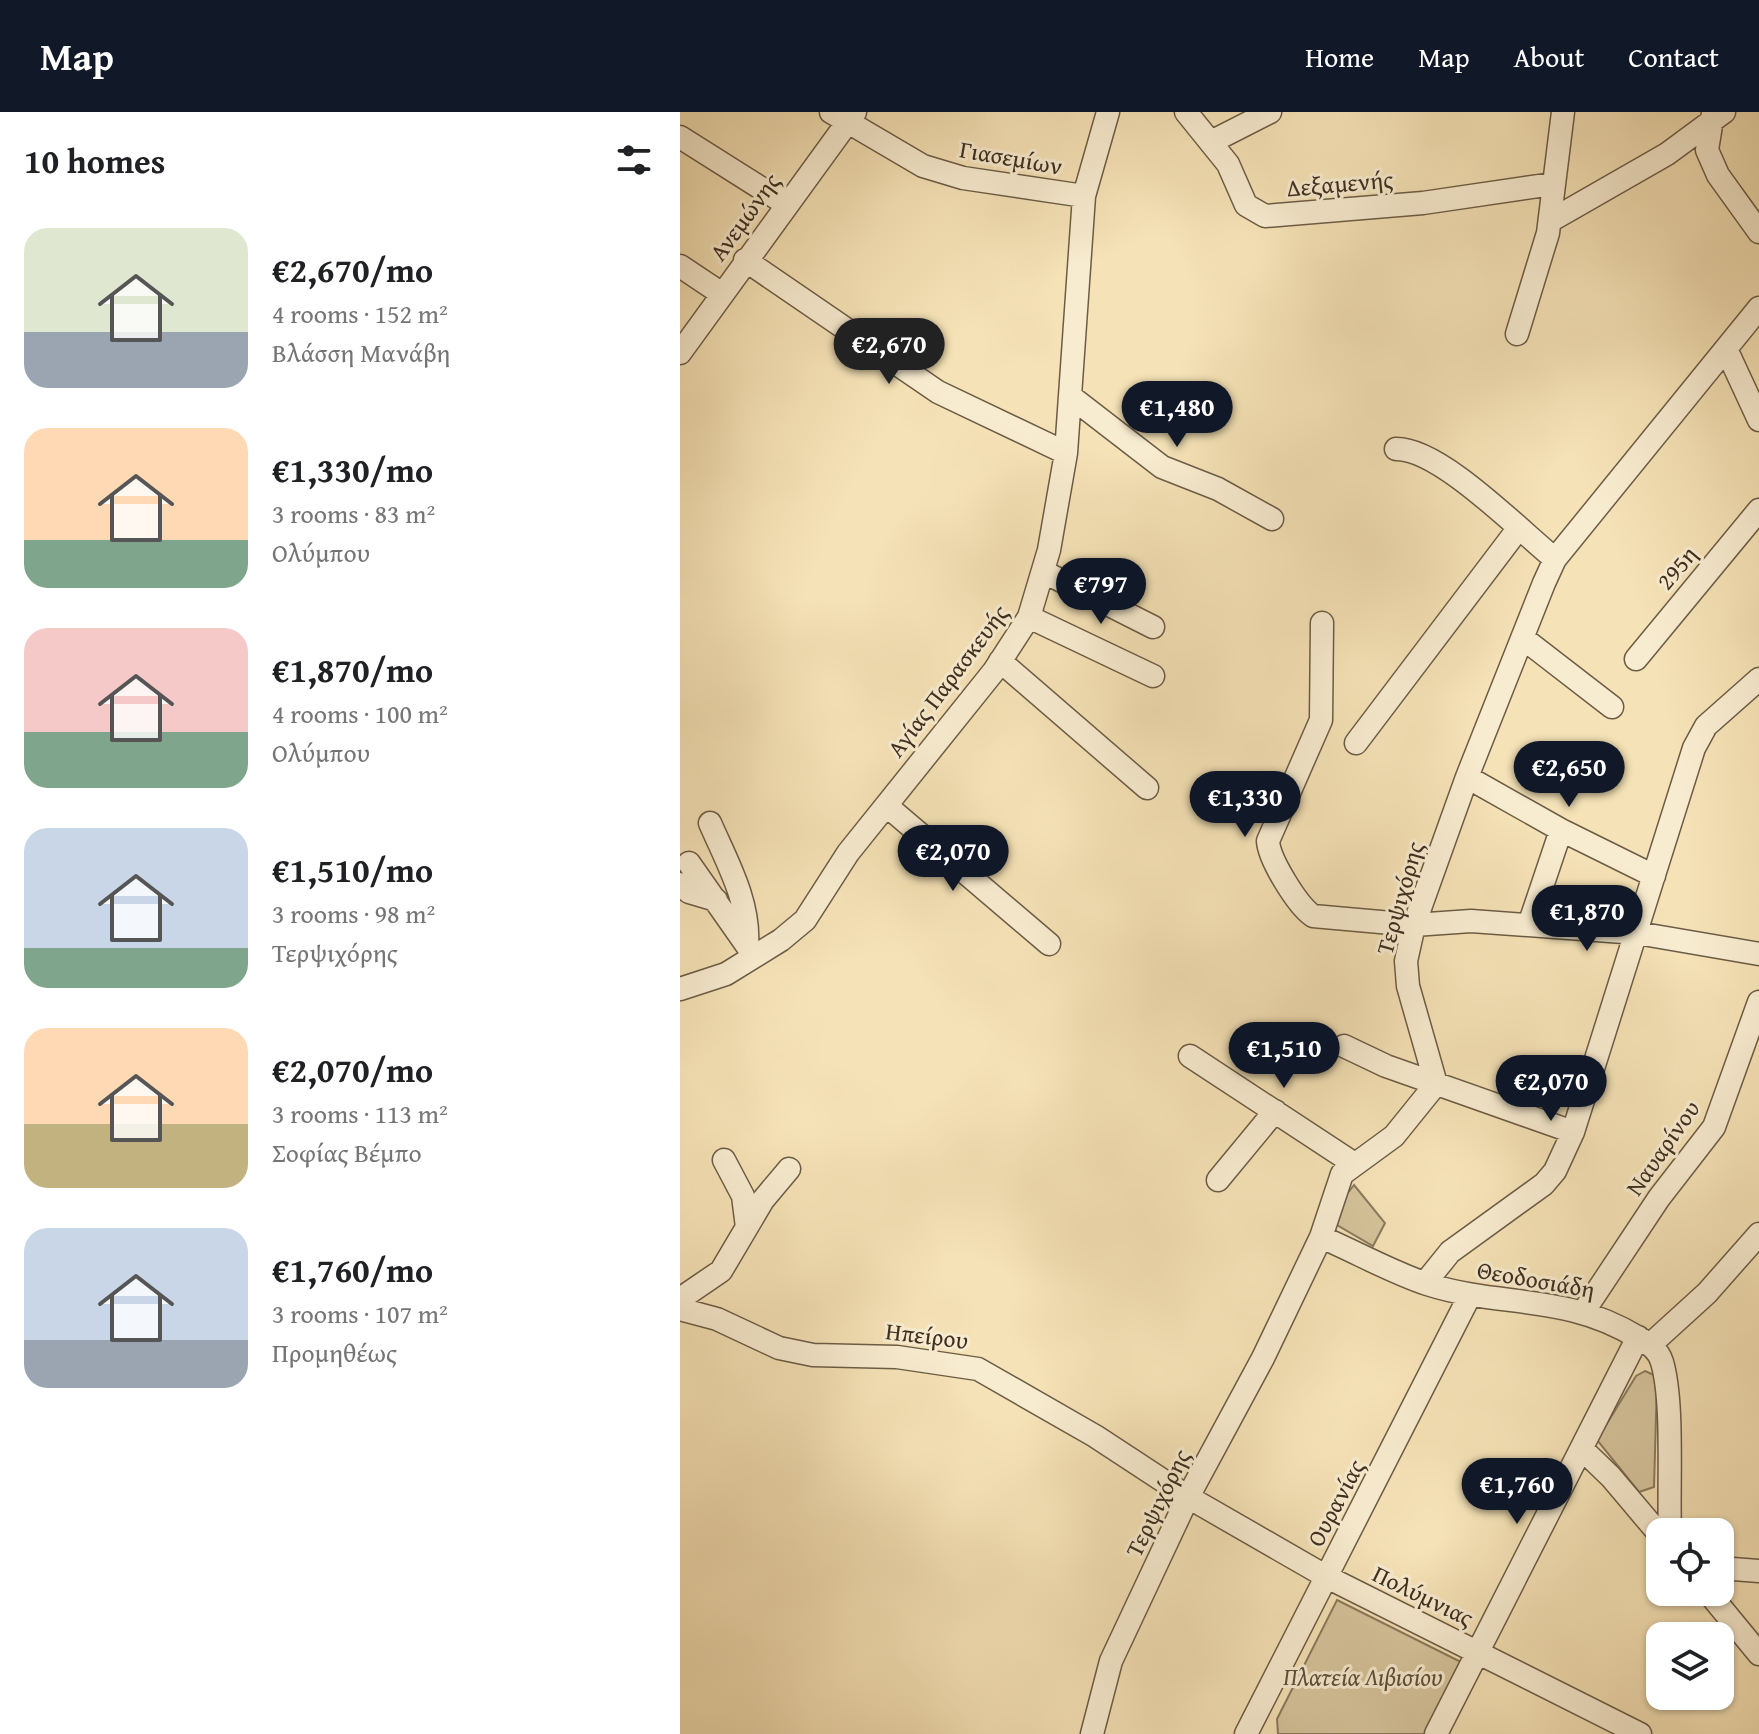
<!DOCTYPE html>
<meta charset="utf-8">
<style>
:root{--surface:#fff;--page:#f2f2f2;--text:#202124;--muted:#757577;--accent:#111827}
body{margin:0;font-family:"Gentium Book Plus",serif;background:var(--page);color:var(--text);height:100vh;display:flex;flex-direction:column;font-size:30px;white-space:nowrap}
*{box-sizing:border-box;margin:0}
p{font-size:26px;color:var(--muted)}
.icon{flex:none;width:44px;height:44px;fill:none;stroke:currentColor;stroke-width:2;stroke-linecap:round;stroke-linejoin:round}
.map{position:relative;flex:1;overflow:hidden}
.side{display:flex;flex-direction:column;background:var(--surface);width:680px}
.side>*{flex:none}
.buttons{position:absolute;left:966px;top:1406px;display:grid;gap:16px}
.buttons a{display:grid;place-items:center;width:88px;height:88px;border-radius:16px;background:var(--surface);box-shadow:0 2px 6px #0004;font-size:40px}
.price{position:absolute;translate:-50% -68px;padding:0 18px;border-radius:28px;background:var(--accent);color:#fff;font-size:26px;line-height:52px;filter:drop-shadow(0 2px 4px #0008)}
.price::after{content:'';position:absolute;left:50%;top:48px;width:24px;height:18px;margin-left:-12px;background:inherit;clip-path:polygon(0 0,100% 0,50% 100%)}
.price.active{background:#222;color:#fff}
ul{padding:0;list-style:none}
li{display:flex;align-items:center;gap:24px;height:200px;padding:0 24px}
li span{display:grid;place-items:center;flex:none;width:224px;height:160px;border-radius:24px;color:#555}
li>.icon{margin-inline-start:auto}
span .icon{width:96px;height:96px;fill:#fffc;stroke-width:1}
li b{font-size:34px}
h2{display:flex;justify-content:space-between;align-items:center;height:96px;padding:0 24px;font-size:34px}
header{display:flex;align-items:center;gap:48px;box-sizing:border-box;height:112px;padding:0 40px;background:var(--accent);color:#fff}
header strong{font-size:38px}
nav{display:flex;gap:44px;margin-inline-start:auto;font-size:28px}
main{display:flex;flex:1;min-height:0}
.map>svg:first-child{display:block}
.green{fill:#d6c49c;stroke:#8a7a5e;stroke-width:2}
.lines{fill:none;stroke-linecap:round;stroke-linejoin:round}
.minor-casing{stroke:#6c5c46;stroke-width:25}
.minor{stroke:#f8ecd0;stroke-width:22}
.labels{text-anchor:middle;stroke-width:6;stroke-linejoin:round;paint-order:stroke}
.street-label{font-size:24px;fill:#3f2f20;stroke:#f8ecd0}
.park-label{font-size:24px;font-style:italic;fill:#5d4d39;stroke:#f8ecd0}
</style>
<header>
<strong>Map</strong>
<nav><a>Home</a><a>Map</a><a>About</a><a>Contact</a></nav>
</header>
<main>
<section class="side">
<h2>10 homes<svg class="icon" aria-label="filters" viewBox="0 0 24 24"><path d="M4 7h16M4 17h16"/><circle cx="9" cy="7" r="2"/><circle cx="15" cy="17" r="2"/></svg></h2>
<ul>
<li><span style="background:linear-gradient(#dfe7d0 65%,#9aa5b1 0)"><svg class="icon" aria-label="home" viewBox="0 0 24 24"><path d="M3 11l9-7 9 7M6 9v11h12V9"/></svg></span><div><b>€2,670/mo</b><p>4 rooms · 152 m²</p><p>Βλάσση Μανάβη</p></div></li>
<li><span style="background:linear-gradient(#ffd9b3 70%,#7fa58c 0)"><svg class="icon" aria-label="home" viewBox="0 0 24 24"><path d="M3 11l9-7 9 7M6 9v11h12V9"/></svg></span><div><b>€1,330/mo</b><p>3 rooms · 83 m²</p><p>Ολύμπου</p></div></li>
<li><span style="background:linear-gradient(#f6c9c9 65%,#7fa58c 0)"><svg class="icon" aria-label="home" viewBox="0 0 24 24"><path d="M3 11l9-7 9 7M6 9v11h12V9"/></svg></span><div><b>€1,870/mo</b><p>4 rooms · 100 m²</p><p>Ολύμπου</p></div></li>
<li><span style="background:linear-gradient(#c9d6e8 75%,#7fa58c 0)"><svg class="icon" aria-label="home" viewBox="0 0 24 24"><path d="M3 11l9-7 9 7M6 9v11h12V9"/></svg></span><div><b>€1,510/mo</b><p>3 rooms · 98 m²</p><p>Τερψιχόρης</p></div></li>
<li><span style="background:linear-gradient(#ffd9b3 60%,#c2b280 0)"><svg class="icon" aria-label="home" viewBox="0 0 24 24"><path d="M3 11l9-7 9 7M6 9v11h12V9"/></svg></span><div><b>€2,070/mo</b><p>3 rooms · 113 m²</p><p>Σοφίας Βέμπο</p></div></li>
<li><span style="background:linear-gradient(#c9d6e8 70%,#9aa5b1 0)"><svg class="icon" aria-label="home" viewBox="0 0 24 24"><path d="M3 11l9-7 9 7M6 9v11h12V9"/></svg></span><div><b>€1,760/mo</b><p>3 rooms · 107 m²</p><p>Προμηθέως</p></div></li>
</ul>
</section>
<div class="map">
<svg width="1079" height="1622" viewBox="0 0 1079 1622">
<rect width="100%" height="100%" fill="#f5e2b6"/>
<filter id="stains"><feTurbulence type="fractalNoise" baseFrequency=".0025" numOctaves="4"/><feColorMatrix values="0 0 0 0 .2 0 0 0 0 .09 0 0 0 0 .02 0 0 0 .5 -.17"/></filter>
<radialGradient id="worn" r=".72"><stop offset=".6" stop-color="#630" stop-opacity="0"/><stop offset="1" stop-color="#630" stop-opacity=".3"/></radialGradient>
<path class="green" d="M674,1073L705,1111L693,1134L657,1113L667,1082Z
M965,1259L974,1263L977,1270L974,1375L959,1380L917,1328L956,1264Z
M657,1488L783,1551L750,1622H598L597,1607Z"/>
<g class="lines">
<defs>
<path id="minor" d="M151,0L243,54L283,66L404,84
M506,0L548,52L566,93L585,104L743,91L873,72
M1033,1L1027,38L1038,63L1079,120
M0,25L106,92
M531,30L590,0
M870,109L987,42L1044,0
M65,148L258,280L386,341
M0,154L42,182
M837,222L868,121L883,0
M1047,239L1079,308
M0,241L175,0
M390,284L482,355L538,377L592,407
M716,337C760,336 840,419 875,447
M364,460L473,515
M349,505L473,564
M642,511L641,608L588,729C589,747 617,793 633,804L734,813L791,809L957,821L1079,842
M844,527L932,595
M956,547L1079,398
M320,549L467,676
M676,631L838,417
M787,665L881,718L974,764
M207,694L369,832
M30,711C47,750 70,790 67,833
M9,751L70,838
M0,772L9,780L36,788
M849,813L881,718
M0,877L46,862L101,828L125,808L168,741L314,559L349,505L369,438L386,341L404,84L428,0
M664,934L706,954L893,1020
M510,944L673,1051
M44,1048L63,1084L67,1115
M538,1068L595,999
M641,1125C676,1140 711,1160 747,1172C822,1196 885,1181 957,1225C968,1231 978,1237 982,1250C994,1291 988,1374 990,1420
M745,1171L770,1140L864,1072L875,1059L893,1020L1014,636L1026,614L1079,567
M0,1187L41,1159L83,1088L109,1057
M0,1197L37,1207L99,1236L133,1243L217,1245L298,1257L415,1324L508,1385L647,1465L960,1622
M904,1199L979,1086L1034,1015L1079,890
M971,1232L1027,1181L1079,1122
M902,1337L931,1365L980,1423
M1040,1456L1079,1459
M1028,1480L1079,1542
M412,1622L431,1549L508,1385L583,1246L641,1125L662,1062L714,1024L756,972L728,874L726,849L734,813L787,665L864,471L875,447L1079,196
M566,1622L790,1183
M756,1622L958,1225"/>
</defs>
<use href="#minor" class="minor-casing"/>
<use href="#minor" class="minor"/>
</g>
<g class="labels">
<g class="street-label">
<text transform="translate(331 46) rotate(10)" y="8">Γιασεμίων</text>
<text transform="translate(660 72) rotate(-5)" y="8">Δεξαμενής</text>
<text transform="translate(65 105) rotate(-54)" y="8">Ανεμώνης</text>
<text transform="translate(997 456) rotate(-50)" y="8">295η</text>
<text transform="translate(268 569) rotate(-53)" y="8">Αγίας Παρασκευής</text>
<text transform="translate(720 786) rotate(-74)" y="8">Τερψιχόρης</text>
<text transform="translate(983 1036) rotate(-55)" y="8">Ναυαρίνου</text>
<text transform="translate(856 1168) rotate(10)" y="8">Θεοδοσιάδη</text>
<text transform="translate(247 1224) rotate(7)" y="8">Ηπείρου</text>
<text transform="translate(478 1391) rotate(-64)" y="8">Τερψιχόρης</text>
<text transform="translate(656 1391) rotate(-62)" y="8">Ουρανίας</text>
<text transform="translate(743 1484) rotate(26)" y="8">Πολύμνιας</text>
</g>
<g class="park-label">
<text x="683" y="1573">Πλατεία Λιβισίου</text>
</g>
</g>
<rect width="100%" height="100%" filter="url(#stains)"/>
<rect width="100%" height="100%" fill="url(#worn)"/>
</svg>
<div class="buttons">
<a><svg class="icon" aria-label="locate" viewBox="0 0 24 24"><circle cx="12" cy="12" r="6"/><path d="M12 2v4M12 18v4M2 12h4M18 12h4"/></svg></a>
<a><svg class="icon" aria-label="layers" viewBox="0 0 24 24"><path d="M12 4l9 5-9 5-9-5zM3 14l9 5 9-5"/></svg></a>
</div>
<b class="price active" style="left:209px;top:274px">€2,670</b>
<b class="price" style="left:497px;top:337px">€1,480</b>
<b class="price" style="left:421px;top:514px">€797</b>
<b class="price" style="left:889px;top:697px">€2,650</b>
<b class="price" style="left:565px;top:727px">€1,330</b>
<b class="price" style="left:273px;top:781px">€2,070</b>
<b class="price" style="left:907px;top:841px">€1,870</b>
<b class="price" style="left:604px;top:978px">€1,510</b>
<b class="price" style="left:871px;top:1011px">€2,070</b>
<b class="price" style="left:837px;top:1414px">€1,760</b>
</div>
</main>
